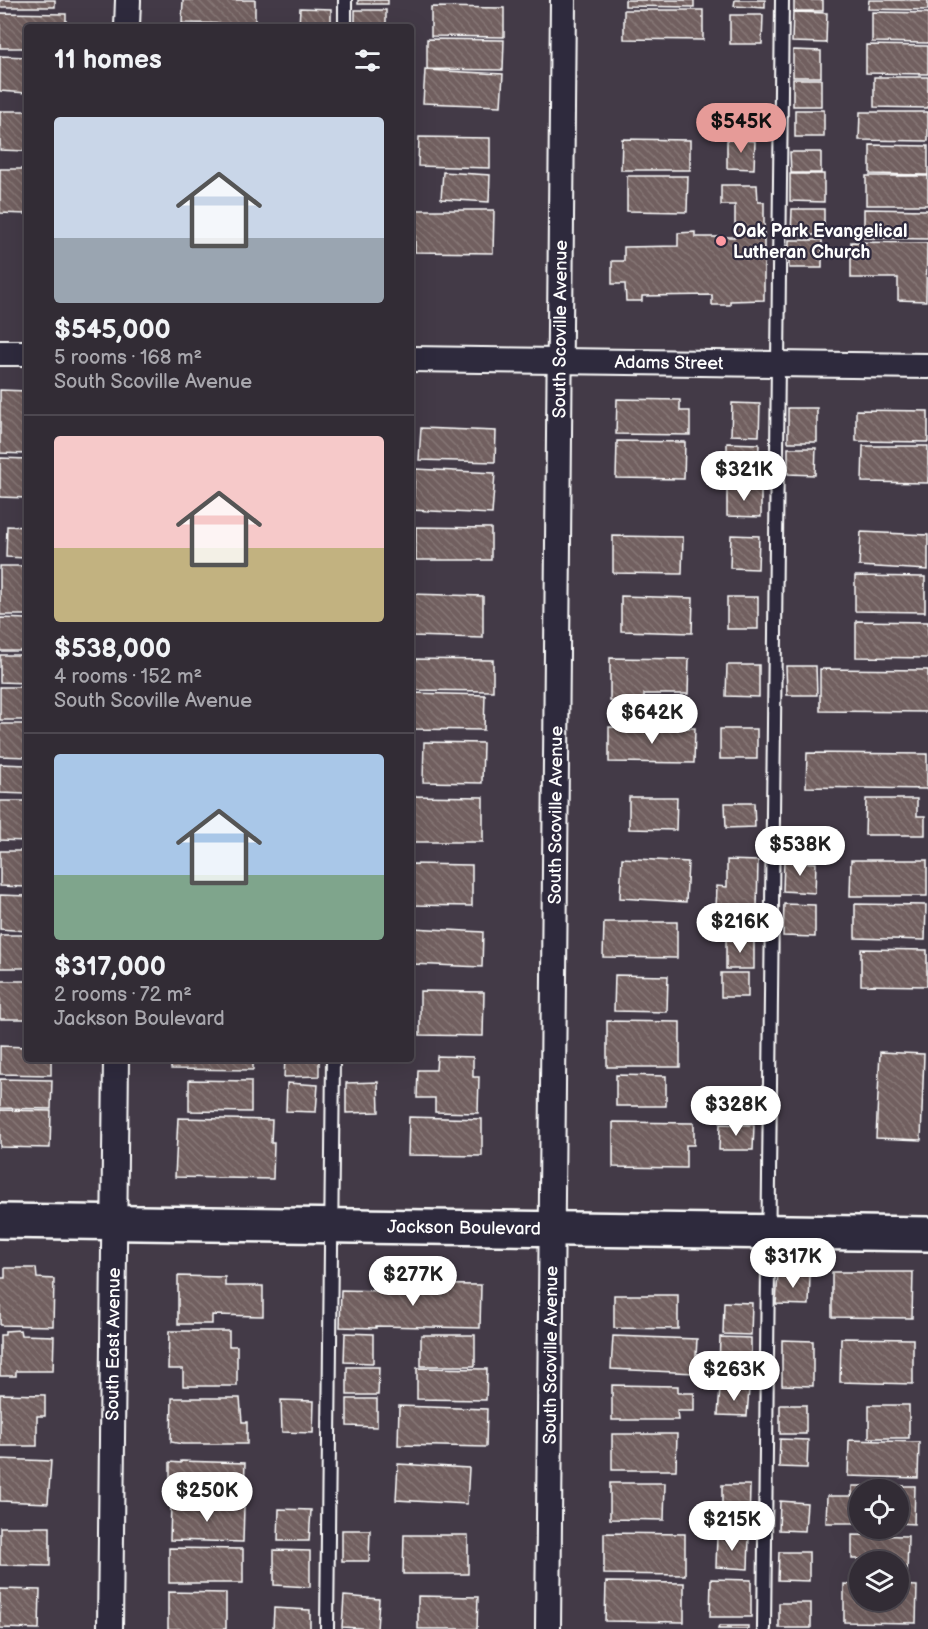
<!DOCTYPE html>
<meta charset="utf-8">
<style>
:root{--surface:#322c35;--page:#3d3841;--text:#f1f3f6;--muted:#a8a7ad;--line:#4d4850;--accent:#e69b98}
body{margin:0;font-family:"Balsamiq Sans",sans-serif;background:var(--page);color:var(--text);height:100vh;display:flex;flex-direction:column;font-size:22px;white-space:nowrap}
*{box-sizing:border-box;margin:0}
p{font-size:20px;color:var(--muted)}
.icon{flex:none;width:33px;height:33px;fill:none;stroke:currentColor;stroke-width:2;stroke-linecap:round;stroke-linejoin:round}
.map{position:relative;flex:1;overflow:hidden}
.panel{position:absolute;left:24px;top:24px;width:390px;height:1038px;display:flex;flex-direction:column;background:var(--surface);border-radius:6px;box-shadow:0 6px 24px #0002,0 0 0 2px var(--line)}
.panel>*{flex:none}
.tools{position:absolute;left:849px;top:1479px;display:grid;gap:12px}
.tools a{display:grid;place-items:center;width:60px;height:60px;border-radius:50%;background:var(--surface);box-shadow:0 6px 24px #0002,0 0 0 2px var(--line);font-size:30px}
.price{position:absolute;translate:-50% -51px;padding:0 14px;border-radius:21px;background:#fff;color:#222;font-size:20px;line-height:39px;filter:drop-shadow(0 2px 3px #0008)}
.price::after{content:'';position:absolute;left:50%;top:36px;width:18px;height:14px;margin-left:-9px;background:inherit;clip-path:polygon(0 0,100% 0,50% 100%)}
.price.selected{background:var(--accent);color:#111}
ul{padding:0;list-style:none}
li{display:grid;align-content:center;gap:12px;height:318px;padding:0 30px}
li+li{border-top:2px solid var(--line)}
li span{display:grid;place-items:center;height:186px;border-radius:6px;color:#555}
li>.icon{margin-inline-start:auto}
span .icon{width:108px;height:108px;fill:#fffc;stroke-width:1}
li b{font-size:26px}
h2{display:flex;justify-content:space-between;align-items:center;height:72px;padding:0 30px;font-size:26px}
.map>svg:first-child{display:block}
.building{fill:url(#building-back-hatch);stroke:#fff;stroke-width:1.5}
.lines{fill:none;stroke-linecap:round;stroke-linejoin:round}
.lane-casing{stroke:#fff;stroke-width:16}
.street-casing{stroke:#fff;stroke-width:28}
.secondary-casing{stroke:#fff;stroke-width:38}
.lane{stroke:#2f2a3d;stroke-width:12}
.street{stroke:#2f2a3d;stroke-width:24}
.secondary{stroke:#2f2a3d;stroke-width:33}
.poi-dot{fill:#ff9aa2;stroke:#2f2a3d;stroke-width:2}
.labels{text-anchor:middle;stroke-width:4.5;stroke-linejoin:round;paint-order:stroke}
.poi-label{font-size:18px;font-weight:bold;fill:#fff;stroke:#2f2a3d;text-anchor:start}
.street-label{font-size:18px;fill:#fff;stroke:#2f2a3d}
</style>
<div class="map">
<svg width="928" height="1629" viewBox="0 0 928 1629">
<defs>
<pattern id="building-back-hatch" width="6" height="6" patternUnits="userSpaceOnUse" patternTransform="scale(1.5)"><rect width="6" height="6" fill="#715f5e"/><path d="M-1 5l2 2M0 0l6 6M5-1l2 2" fill="none" stroke="#867776"/></pattern>
</defs>
<rect width="100%" height="100%" fill="#433a47"/>
<filter id="ink" filterUnits="userSpaceOnUse"><feTurbulence type="fractalNoise" baseFrequency=".0167" numOctaves="2"/><feDisplacementMap in="SourceGraphic" scale="12" xChannelSelector="R" yChannelSelector="G"/><feConvolveMatrix kernelMatrix="1 2 1 2 8 2 1 2 1" color-interpolation-filters="sRGB"/></filter>
<g filter="url(#ink)">
<path class="building" d="M0,0H55V7H0Z
M183,0H255V24L182,23Z
M358,0H388V4H358Z
M625,0H694V7L625,6Z
M735,0H765V8L734,6Z
M794,0H823V11H794Z
M869,0H928V10L868,9Z
M431,7L504,8V37L431,36Z
M300,8L331,9V27H299Z
M355,10H386V27H355Z
M624,10H703V40L624,39Z
M793,12L827,13L826,43L792,42Z
M872,12L928,13V43L872,42Z
M0,13L66,14V27H27V48H0Z
M730,15H763L762,44H730Z
M427,39L504,40L503,70L427,69Z
M866,45L928,46V74L866,73Z
M793,50L821,51V77H793Z
M0,56L27,57V93L0,91Z
M425,70L503,74L501,106L423,103Z
M874,77H928V108L874,107Z
M793,79H821V106H793Z
M795,110H824V137H795Z
M0,111H27V151L0,150Z
M860,112H928V141L859,140Z
M419,137L490,138V168L418,166Z
M622,139L690,140V170H621Z
M727,140L755,141L754,169L727,168Z
M870,145L928,146V175L870,174Z
M790,152H821V173H791Z
M0,169H27V214L0,213Z
M443,172L490,175L489,202L441,199Z
M790,174H824V202L790,201Z
M627,176H688L687,212L627,211Z
M866,176H928V205H866Z
M721,185H757L758,202H764V300L730,301V305H712V295L642,296V301H626L625,284H612V261H624V247L678,246V233L695,232V237H735V205H721Z
M792,209H824V235H791Z
M864,209L928,210V239L864,238Z
M415,210H494L493,253L415,252Z
M789,240H822V268H789Z
M851,242L927,243L926,301L898,300V278H851Z
M0,390L27,391V454L0,453Z
M617,399L680,400V411H690V435L616,434Z
M732,403L760,404L759,436L731,435Z
M788,408H817V442H788Z
M856,410L928,411V442L856,441Z
M421,428L496,431L495,462L419,460Z
M617,441L685,442L684,479L616,478Z
M727,443L759,444L758,472H727Z
M863,446H928V483L862,482Z
M788,448H816L815,475L788,474Z
M0,458L27,459V498L0,497Z
M415,469L495,473L492,514L411,510V496H414Z
M727,488H761V517L727,516Z
M7,526L27,527V558L6,557Z
M416,527L491,528V560H416Z
M861,532L928,535V570L859,566Z
M731,535L759,536L758,569L730,568Z
M613,536L683,537L682,574L613,573Z
M0,566H27V615H0Z
M855,576L925,577V612L855,611Z
M411,594L483,596V638L411,636Z
M621,596L693,598L692,633L621,631Z
M727,597H758V629H727Z
M0,618L27,619V651H0Z
M856,621L928,622V658L856,657Z
M0,655H27V683L0,682Z
M610,658L689,659L688,694H644V702L610,701Z
M411,659L493,660V691L411,690Z
M727,665H759V697L726,696Z
M786,666H816L817,695H787Z
M820,669L928,670V712L820,711Z
M0,687H27V720H0Z
M411,693L485,695L484,730L411,729Z
M0,724H27V757L0,756Z
M609,727L695,728L694,763L609,762Z
M720,729H757V759H720Z
M424,742L483,743L482,783L423,782Z
M807,753L927,754V789L806,787Z
M0,764L27,765V794L0,793Z
M411,796L483,797V842H411Z
M629,797H677L676,830L629,829Z
M866,799H917V816H925V835H865Z
M0,801H27V841L0,840Z
M725,803H754L755,827L726,828Z
M0,851H27V887L0,886Z
M622,858L688,862L686,902L620,898Z
M727,860L758,861L757,909L716,908L717,886L727,887Z
M851,860H927V896H850Z
M784,861L816,863L815,893L783,891Z
M411,864L472,865V906L411,905Z
M0,895L27,896V931L0,929Z
M784,904L815,905V937L783,936Z
M855,904L926,905L925,940L855,938Z
M604,922H677V958L603,957Z
M413,928L483,932L482,967L412,964Z
M0,935H27V968H0Z
M726,940H754V969H726Z
M861,949L927,950V986L861,985Z
M721,973H748V997H721Z
M615,975L668,976L667,1012L614,1011Z
M0,981H27V1019H0Z
M420,991L484,992L483,1036L420,1035Z
M607,1021L680,1022V1067H607Z
M0,1046L27,1047V1059H51V1075L0,1074Z
M880,1052L924,1054L921,1140L876,1138Z
M437,1056L473,1057V1077H479L478,1113L435,1112V1098H417L418,1070H436Z
M171,1059H253V1070L171,1069Z
M285,1059H319V1076L284,1077Z
M616,1075L666,1076V1106H616Z
M0,1079L52,1080L51,1109L0,1108Z
M189,1080L251,1081V1112L189,1111Z
M378,1082L379,1112L346,1113V1083Z
M287,1083L318,1085L316,1112L286,1111Z
M0,1110L51,1111L50,1148L0,1147Z
M409,1117L482,1119V1156L408,1155Z
M178,1118L272,1120L271,1143H274L273,1179L175,1177Z
M613,1122L694,1123V1145H686V1168L613,1167Z
M720,1124L754,1125L753,1150H719Z
M5,1268H36L37,1278L54,1279L53,1326L0,1325V1278H5Z
M832,1272H913L912,1318L832,1317Z
M778,1273L810,1275L809,1305L776,1304Z
M178,1276L225,1277V1286H263V1316L212,1315V1324H178Z
M384,1284L481,1285L480,1328L376,1326V1328L340,1327L341,1290L384,1291Z
M614,1295H678V1329L614,1328Z
M724,1302L752,1303L751,1335L723,1334Z
M20,1330L21,1335L54,1336L53,1371H16V1376H0V1335H5V1331Z
M169,1331H229V1346H237V1386H183V1369H168Z
M345,1333L373,1334V1363L344,1362Z
M421,1335H475V1366H421Z
M613,1336L697,1339L695,1373L611,1369Z
M720,1337L751,1338V1368L719,1367Z
M841,1338L913,1339V1384L840,1382Z
M782,1340L813,1341V1386L782,1385Z
M347,1367H379L378,1395H347Z
M417,1368L487,1369L486,1400L417,1399Z
M612,1385L678,1386V1393H694V1411H677L678,1420H612Z
M720,1388L749,1389L747,1416L718,1415Z
M0,1394L45,1395V1416H37V1446H0Z
M172,1398H240L242,1422H247V1444H182L171,1442Z
M347,1399H377V1427L347,1426Z
M281,1400L314,1401L313,1433L282,1432Z
M780,1405H806V1434H780Z
M869,1405H909V1438H869Z
M399,1406L487,1409L486,1447L398,1445Z
M612,1434H677L676,1470H612Z
M780,1439L808,1440L807,1468L779,1467Z
M849,1440L919,1442L918,1478L848,1476Z
M0,1459L51,1461L48,1503L0,1501Z
M181,1461L245,1463L244,1489H235V1498L170,1496V1462L181,1463Z
M398,1464L469,1468L467,1504L396,1500Z
M610,1483H665L664,1520L610,1519Z
M722,1485H750L749,1529H722Z
M852,1486H915L914,1524L898,1523V1490H860V1523H826L827,1496H852Z
M780,1501L807,1503L805,1531L779,1530Z
M171,1504L244,1506L243,1542L170,1540Z
M279,1509L311,1510L309,1541H278Z
M0,1527H50V1566L0,1565Z
M342,1530H370L369,1561H342Z
M604,1533L685,1534V1575L604,1574Z
M404,1535H468V1574H403Z
M717,1535L749,1537L748,1569L716,1567Z
M852,1535L908,1536L907,1578H898V1562H865V1559H852Z
M169,1548L243,1549V1583H169Z
M274,1550L310,1551V1587L274,1585Z
M779,1552H809V1581L778,1580Z
M711,1579L751,1580V1617H710Z
M606,1582L684,1583V1622L605,1621Z
M844,1584L860,1585V1600H898V1585L917,1586L916,1623L844,1622Z
M0,1589L40,1590L39,1629L0,1628Z
M168,1592L226,1593V1629H168Z
M344,1596L379,1599L377,1629L342,1627Z
M418,1596L478,1597L477,1629H418Z
M779,1603H811V1628H779Z
M274,1608L310,1610V1629H273Z
M719,1626H748V1629H718Z"/>
<g class="lines">
<defs>
<path id="lane" d="M345,27V0
M327,1629L333,1059
M764,1629L782,0"/>
<g id="street">
<path d="M127,27L128,0"/>
<path d="M0,353H27"/>
<path id="s1" d="M411,359L928,366"/>
<path id="s2" d="M110,1629L116,1059"/>
<path id="s3" d="M548,1629L563,0"/>
</g>
<g id="secondary">
<path id="s4" d="M0,1221L928,1234"/>
</g>
</defs>
<use href="#lane" class="lane-casing"/>
<use href="#street" class="street-casing"/>
<use href="#secondary" class="secondary-casing"/>
<use href="#lane" class="lane"/>
<use href="#street" class="street"/>
<use href="#secondary" class="secondary"/>
</g>
</g>
<circle class="poi-dot" cx="721" cy="241" r="6"/>
<g class="labels">
<g class="poi-label">
<text x="733" y="237">Oak Park Evangelical<tspan x="733" dy="21">Lutheran Church</tspan></text>
</g>
<g class="street-label">
<text dy="6" stroke="none"><textPath href="#s3" startOffset="1300">South Scoville Avenue</textPath></text>
<text dy="6" stroke="none"><textPath href="#s1" startOffset="258">Adams Street</textPath></text>
<text dy="6" stroke="none"><textPath href="#s3" startOffset="814">South Scoville Avenue</textPath></text>
<text dy="6" stroke="none"><textPath href="#s4" startOffset="464">Jackson Boulevard</textPath></text>
<text dy="6" stroke="none"><textPath href="#s2" startOffset="285">South East Avenue</textPath></text>
<text dy="6" stroke="none"><textPath href="#s3" startOffset="274">South Scoville Avenue</textPath></text>
</g>
</g>
</svg>
<div class="tools">
<a><svg class="icon" aria-label="locate" viewBox="0 0 24 24"><circle cx="12" cy="12" r="6"/><path d="M12 2v4M12 18v4M2 12h4M18 12h4"/></svg></a>
<a><svg class="icon" aria-label="layers" viewBox="0 0 24 24"><path d="M12 4l9 5-9 5-9-5zM3 14l9 5 9-5"/></svg></a>
</div>
<b class="price selected" style="left:741px;top:154px">$545K</b>
<b class="price" style="left:744px;top:502px">$321K</b>
<b class="price" style="left:652px;top:745px">$642K</b>
<b class="price" style="left:800px;top:877px">$538K</b>
<b class="price" style="left:740px;top:954px">$216K</b>
<b class="price" style="left:736px;top:1137px">$328K</b>
<b class="price" style="left:793px;top:1289px">$317K</b>
<b class="price" style="left:413px;top:1307px">$277K</b>
<b class="price" style="left:734px;top:1402px">$263K</b>
<b class="price" style="left:207px;top:1523px">$250K</b>
<b class="price" style="left:732px;top:1552px">$215K</b>
<section class="panel">
<h2>11 homes<svg class="icon" aria-label="filters" viewBox="0 0 24 24"><path d="M4 7h16M4 17h16"/><circle cx="9" cy="7" r="2"/><circle cx="15" cy="17" r="2"/></svg></h2>
<ul>
<li><span style="background:linear-gradient(#c9d6e8 65%,#9aa5b1 0)"><svg class="icon" aria-label="home" viewBox="0 0 24 24"><path d="M3 11l9-7 9 7M6 9v11h12V9"/></svg></span><div><b>$545,000</b><p>5 rooms · 168 m²</p><p>South Scoville Avenue</p></div></li>
<li><span style="background:linear-gradient(#f6c9c9 60%,#c2b280 0)"><svg class="icon" aria-label="home" viewBox="0 0 24 24"><path d="M3 11l9-7 9 7M6 9v11h12V9"/></svg></span><div><b>$538,000</b><p>4 rooms · 152 m²</p><p>South Scoville Avenue</p></div></li>
<li><span style="background:linear-gradient(#a9c7e8 65%,#7fa58c 0)"><svg class="icon" aria-label="home" viewBox="0 0 24 24"><path d="M3 11l9-7 9 7M6 9v11h12V9"/></svg></span><div><b>$317,000</b><p>2 rooms · 72 m²</p><p>Jackson Boulevard</p></div></li>
</ul>
</section>
</div>
